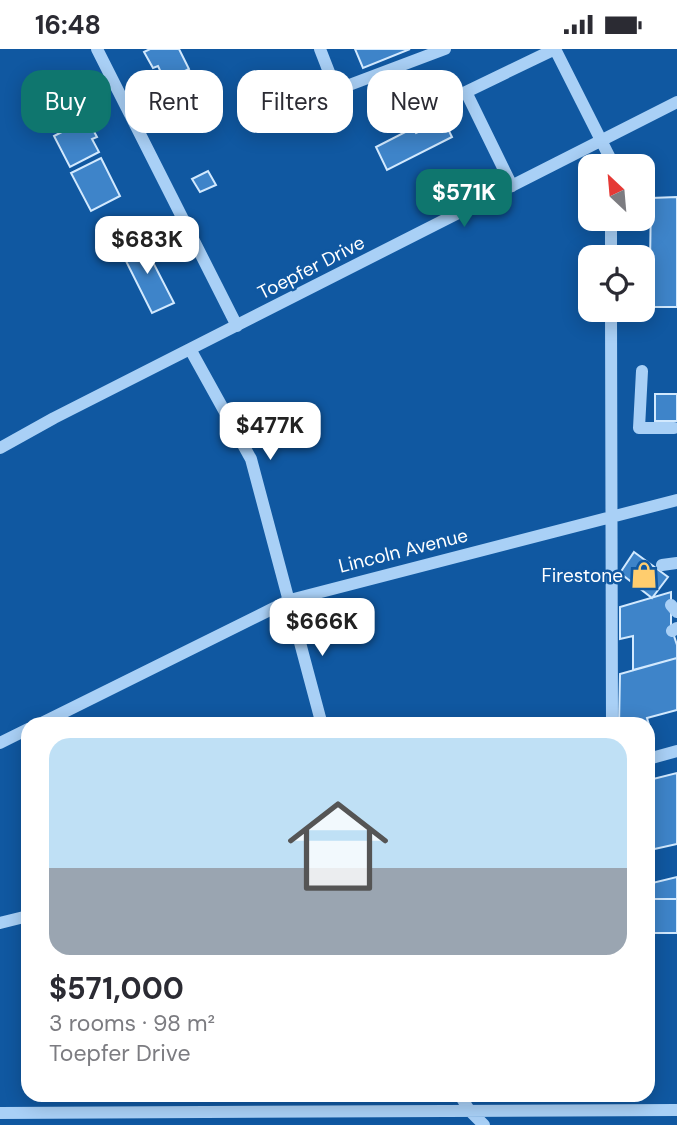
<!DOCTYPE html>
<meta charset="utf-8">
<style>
:root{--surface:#fff;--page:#f7f7f7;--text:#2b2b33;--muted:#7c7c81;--line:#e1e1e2;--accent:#0f766e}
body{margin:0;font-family:"DM Sans",sans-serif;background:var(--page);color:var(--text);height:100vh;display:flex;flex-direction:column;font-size:26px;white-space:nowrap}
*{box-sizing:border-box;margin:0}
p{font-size:23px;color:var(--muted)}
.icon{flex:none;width:38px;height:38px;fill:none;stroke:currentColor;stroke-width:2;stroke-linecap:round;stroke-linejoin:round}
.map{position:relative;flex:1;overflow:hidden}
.side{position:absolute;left:21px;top:668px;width:634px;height:385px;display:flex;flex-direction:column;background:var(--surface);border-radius:21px;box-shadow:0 4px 18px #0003}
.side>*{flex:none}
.banner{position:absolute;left:21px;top:21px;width:635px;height:63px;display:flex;gap:14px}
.needle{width:46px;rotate:334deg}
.buttons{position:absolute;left:578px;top:105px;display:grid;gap:14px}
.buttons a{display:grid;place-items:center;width:77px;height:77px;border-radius:14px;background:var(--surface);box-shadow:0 4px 18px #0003;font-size:35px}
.price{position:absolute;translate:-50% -60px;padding:0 16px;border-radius:14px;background:#fff;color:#222;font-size:23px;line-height:46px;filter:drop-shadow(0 2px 4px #0008)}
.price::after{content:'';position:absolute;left:50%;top:42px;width:21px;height:16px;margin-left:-10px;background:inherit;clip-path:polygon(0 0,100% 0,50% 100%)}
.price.selected{background:var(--accent);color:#fff}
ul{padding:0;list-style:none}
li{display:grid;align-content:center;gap:14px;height:371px;padding:0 28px}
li+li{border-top:2px solid var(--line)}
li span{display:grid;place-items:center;height:217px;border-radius:21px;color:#555}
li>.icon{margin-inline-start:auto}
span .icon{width:126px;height:126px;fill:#fffc;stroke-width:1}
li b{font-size:30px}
.pill{padding:0 24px;border-radius:21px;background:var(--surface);box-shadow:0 4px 18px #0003;font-size:24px;line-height:63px}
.pill.selected{background:var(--accent);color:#fff}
.status{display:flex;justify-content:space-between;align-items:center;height:49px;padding:0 35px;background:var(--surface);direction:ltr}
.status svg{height:19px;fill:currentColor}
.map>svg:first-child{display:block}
.building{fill:#3e84c9;stroke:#d2e9fe;stroke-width:2}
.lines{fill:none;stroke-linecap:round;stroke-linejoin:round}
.minor{stroke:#a9d0f6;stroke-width:12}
.labels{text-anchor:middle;stroke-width:5;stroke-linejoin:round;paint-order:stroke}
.street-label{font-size:19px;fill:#fff;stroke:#1058a1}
.poi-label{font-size:19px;fill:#fff;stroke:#1058a1;text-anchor:end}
</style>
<div class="status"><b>16:48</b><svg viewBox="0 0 49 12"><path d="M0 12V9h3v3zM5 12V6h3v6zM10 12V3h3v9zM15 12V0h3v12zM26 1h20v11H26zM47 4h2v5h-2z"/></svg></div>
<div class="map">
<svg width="677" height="1076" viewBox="0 0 677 1076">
<rect width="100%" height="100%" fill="#1058a1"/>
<path class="building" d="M150,0H179L189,20L165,32L158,17L153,19L144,3Z
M355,0H410L363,19Z
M68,32L78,50L73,52L80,65L51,80L35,49Z
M434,42L448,70L444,72L452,88L387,121L376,98L413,79L416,84L425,80L412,53Z
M87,70L97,88L92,90L99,103L70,118L54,87Z
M101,109L120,147L91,162L71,124Z
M208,122L216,136L200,143L192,130Z
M677,148V258H642V216H650L651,149Z
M141,190L174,254L152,264L120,200Z
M655,345H677V372H655Z
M634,503L668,528L652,549L620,524Z
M671,543V578L677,596V609L633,621V587L620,590V558Z
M677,609V661L647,669L649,676H619L620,625Z
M677,724V795L650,801L649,731Z
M677,828V850H648V835Z
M648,850H677V884H648Z"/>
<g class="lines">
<path class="minor" d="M97,0L237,277
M320,0L336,41L445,0
M555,0L611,111V117
M512,137L466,43L555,0
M611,208V170
M611,261L612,676
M190,300L251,410L322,676
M642,322L639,379H674
M0,399L54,369L677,53
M662,516L677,514
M671,556L677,563
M672,582L677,579
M38,676L290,551L677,451
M0,694L28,680
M648,710L677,702
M0,874L28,867
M460,1046L469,1061L484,1076
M0,1064L677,1061"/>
</g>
<defs>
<symbol id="shop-bare" viewBox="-9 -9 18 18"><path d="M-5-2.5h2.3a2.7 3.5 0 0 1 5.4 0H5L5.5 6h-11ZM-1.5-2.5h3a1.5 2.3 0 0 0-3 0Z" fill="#ffcd6e" stroke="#1058a1" stroke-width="2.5" paint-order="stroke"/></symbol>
</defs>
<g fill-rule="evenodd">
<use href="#shop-bare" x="625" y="507" width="38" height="38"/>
</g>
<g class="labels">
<g class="street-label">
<text transform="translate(311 218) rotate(-27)" y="7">Toepfer Drive</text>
<text transform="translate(403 501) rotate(-14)" y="7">Lincoln Avenue</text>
</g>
<g class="poi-label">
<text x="623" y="533">Firestone</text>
</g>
</g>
</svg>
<div class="buttons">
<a><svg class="needle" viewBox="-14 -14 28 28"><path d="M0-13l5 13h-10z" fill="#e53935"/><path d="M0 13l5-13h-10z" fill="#7c7c81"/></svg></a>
<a><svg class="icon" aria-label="locate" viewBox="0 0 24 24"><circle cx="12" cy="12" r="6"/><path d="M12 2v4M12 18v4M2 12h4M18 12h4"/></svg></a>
</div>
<b class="price selected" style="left:464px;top:180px">$571K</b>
<b class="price" style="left:147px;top:227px">$683K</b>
<b class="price" style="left:270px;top:413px">$477K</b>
<b class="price" style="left:322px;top:609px">$666K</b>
<div class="banner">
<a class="pill selected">Buy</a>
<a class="pill">Rent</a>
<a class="pill">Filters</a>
<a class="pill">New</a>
</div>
<section class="side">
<ul>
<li><span style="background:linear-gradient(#bfe0f5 60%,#9aa5b1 0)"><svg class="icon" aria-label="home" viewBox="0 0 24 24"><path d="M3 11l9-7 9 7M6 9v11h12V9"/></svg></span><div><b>$571,000</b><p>3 rooms · 98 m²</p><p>Toepfer Drive</p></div></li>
</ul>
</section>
</div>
